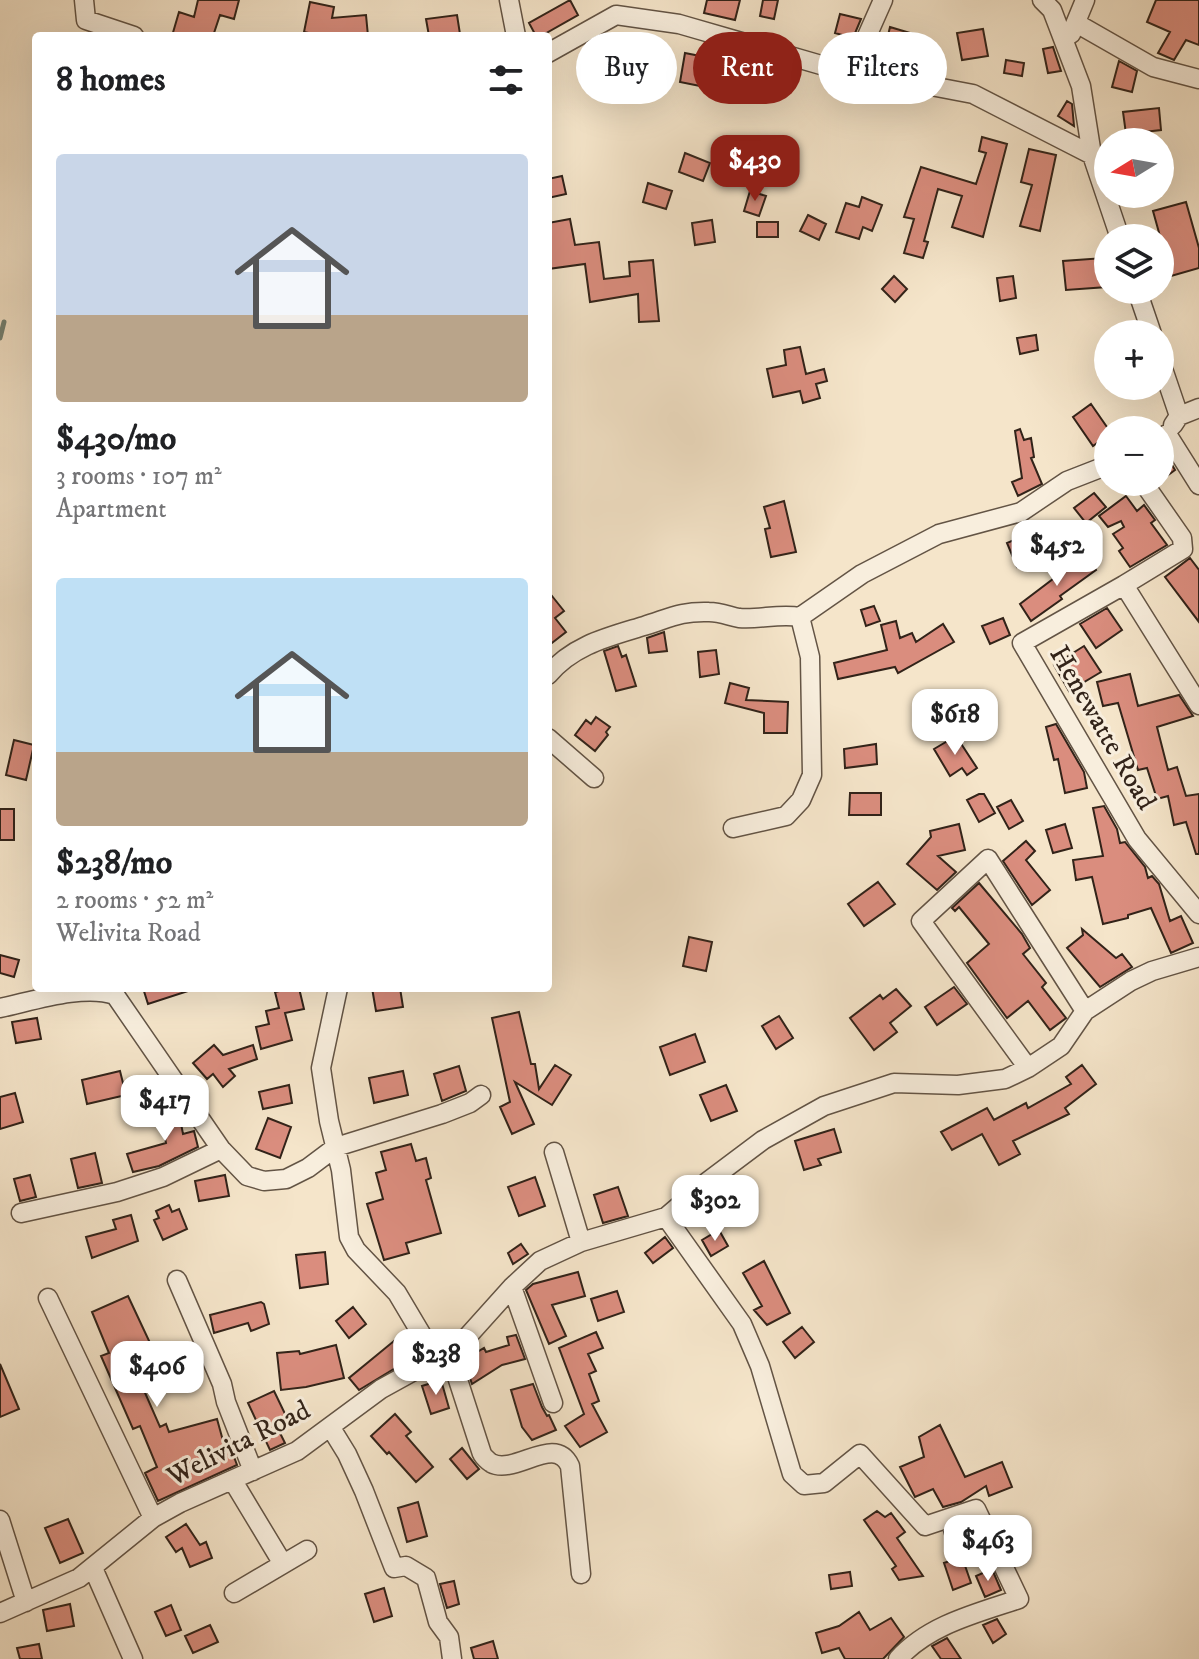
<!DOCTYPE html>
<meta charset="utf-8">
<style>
:root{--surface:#fff;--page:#f6f6f6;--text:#202124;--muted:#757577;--accent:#8f2418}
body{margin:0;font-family:"IM FELL DW Pica",serif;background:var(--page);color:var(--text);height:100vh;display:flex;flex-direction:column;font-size:30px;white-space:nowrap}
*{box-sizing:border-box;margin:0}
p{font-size:26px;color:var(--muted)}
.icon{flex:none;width:44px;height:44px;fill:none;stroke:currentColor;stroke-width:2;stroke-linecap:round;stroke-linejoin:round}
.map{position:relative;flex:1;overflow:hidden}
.details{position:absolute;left:32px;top:32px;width:520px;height:960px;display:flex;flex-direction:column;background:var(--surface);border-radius:8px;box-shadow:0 8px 32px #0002}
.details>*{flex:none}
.banner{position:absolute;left:576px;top:32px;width:502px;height:72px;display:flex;gap:16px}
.needle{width:52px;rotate:259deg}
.buttons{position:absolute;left:1094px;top:128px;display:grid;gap:16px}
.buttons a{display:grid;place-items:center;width:80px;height:80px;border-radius:50%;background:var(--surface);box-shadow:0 8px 32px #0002;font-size:40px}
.price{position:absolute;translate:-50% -68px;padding:0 18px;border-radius:16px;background:#fff;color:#222;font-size:26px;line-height:52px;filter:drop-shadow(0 2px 4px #0008)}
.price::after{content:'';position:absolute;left:50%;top:48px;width:24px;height:18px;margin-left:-12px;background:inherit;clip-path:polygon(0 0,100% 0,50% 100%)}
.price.active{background:var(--accent);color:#fff}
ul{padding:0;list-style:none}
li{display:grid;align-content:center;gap:16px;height:424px;padding:0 24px}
li span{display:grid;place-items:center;height:248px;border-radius:8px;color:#555}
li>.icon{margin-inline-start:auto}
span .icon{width:144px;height:144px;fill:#fffc;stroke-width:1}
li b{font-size:34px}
h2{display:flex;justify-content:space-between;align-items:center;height:96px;padding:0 24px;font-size:34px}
.chip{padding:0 28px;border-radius:36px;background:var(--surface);box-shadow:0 8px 32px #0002;font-size:28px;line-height:72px}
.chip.active{background:var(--accent);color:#fff}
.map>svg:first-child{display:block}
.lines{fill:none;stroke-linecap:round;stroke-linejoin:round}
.stream{stroke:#728174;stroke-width:5}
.building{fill:#da8d7e;stroke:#322319;stroke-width:2}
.minor-casing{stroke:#635445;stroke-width:21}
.minor{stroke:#f8eedd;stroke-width:18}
.labels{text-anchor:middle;stroke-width:6;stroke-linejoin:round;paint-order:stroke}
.street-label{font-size:28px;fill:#322319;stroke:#f8eedd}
</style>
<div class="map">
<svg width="1199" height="1659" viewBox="0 0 1199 1659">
<rect width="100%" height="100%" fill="#f5e5ca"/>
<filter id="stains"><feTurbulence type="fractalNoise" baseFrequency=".0025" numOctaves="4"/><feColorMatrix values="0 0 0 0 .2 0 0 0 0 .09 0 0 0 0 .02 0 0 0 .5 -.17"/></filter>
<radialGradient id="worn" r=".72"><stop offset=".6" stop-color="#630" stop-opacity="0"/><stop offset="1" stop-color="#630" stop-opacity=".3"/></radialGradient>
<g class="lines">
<path class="stream" d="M0,338L4,322"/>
</g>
<path class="building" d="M198,0H239L234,19L220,15L213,36H172L179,12L194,17Z
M570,0L578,15L541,36H536L529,23Z
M707,0H740L735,20L704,13Z
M763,0H778L774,19L760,16Z
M1156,0H1199V45L1186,40L1174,60L1158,53L1170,32L1147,22Z
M310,2L334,7L332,18L366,15L368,36H322L304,32Z
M840,14L861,19L853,38L835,33Z
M457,15L460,34L429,36L426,19Z
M890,27L920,36L914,60L884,52Z
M983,29L988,56L962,60L957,33Z
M1053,47L1061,71L1048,73L1043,49Z
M640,48L659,51L654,81L635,77Z
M685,53L751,66L754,59L774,65L765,93L732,83L730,92L680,82Z
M1006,60L1024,63L1022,76L1004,73Z
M1119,61L1137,71L1132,92L1112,87Z
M1067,101L1072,104L1074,126L1058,116Z
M1159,108L1161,130L1126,134L1123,112Z
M982,137L1007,144L983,237L952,227L962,196L938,189L924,241L928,242L923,258L904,253L914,219L904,217L921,167L976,184L986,153L979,151Z
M1029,149L1056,155L1040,231L1020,226L1032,185L1021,182Z
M685,153L710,163L703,181L679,172Z
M562,176L566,194L548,198V179Z
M648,183L672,191L666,209L643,202Z
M750,191L766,196L759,216L744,211Z
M862,197L882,205L872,231L863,227L859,239L836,232L846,203L859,207Z
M1186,202L1199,248V268L1171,276L1153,211Z
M808,215L826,224L819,240L800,231Z
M570,219L575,245L599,242L604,279L630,276L629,262L653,260L659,321L639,322L638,294L590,302L585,264L548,269V223Z
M712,220L715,242L695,245L692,223Z
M757,222H778V237H757Z
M1104,258L1107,287L1066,290L1063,261Z
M894,276L907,289L895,302L882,289Z
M1013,276L1016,298L1000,301L997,278Z
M1036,335L1038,350L1020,354L1017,338Z
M800,347L806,374L824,369L827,381L816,384L820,398L803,403L800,391L773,397L767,369L786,365L784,350Z
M1091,404L1109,430L1108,435L1093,446L1073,417Z
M1020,429L1024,440L1031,438L1034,457L1031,458L1042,484L1018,496L1012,482L1022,478L1015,431Z
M1165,453L1175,470L1160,481V457Z
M1094,493L1106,507L1086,523L1074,508Z
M1126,496L1137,511L1144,505L1155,520L1151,523L1167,545L1130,567L1119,551L1123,548L1113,534L1124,527L1121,521L1108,527L1099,516Z
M784,501L796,552L771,557L765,529L770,528L764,507Z
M1030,533L1041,557L1017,567L1007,543Z
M1086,554L1096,570L1060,596L1062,599L1031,621L1020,604Z
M1190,558L1199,570V622L1165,577Z
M548,591L564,611L555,618L566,632L548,646Z
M874,606L880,621L866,626L861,610Z
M1107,608L1122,630L1096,648L1080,624Z
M1003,618L1010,635L990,644L982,626Z
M896,621L900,638L912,633L916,642L943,624L954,642L898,673L895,667L838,679L834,663L887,650L881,625Z
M664,632L667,651L649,653L647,638Z
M618,646L622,657L626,655L636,686L616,691L604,651Z
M1084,646L1101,672L1069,691L1054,665Z
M716,650L719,674L700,677L698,652Z
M1130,674L1138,706L1179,695L1193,716L1157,727L1168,770L1177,767L1186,796L1199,794V854H1196L1186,822L1174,825L1168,796L1157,799L1147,768L1138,770L1118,703L1103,706L1097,682Z
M730,683L749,688L746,700L788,702L787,733H764V713L725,703Z
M596,717L610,727L606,732L608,735L595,751L575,735L586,720L591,724Z
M1056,724L1084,772L1087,788L1065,793L1058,759L1054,760L1046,727Z
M956,736L977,768L967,775L962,768L950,776L934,749Z
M14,740L34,745L26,780L6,775Z
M876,744L877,764L845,768L844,749Z
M850,793H881V815H849Z
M979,794H984L995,813L979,822L967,800Z
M1011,800L1023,821L1009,829L997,807Z
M1104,806L1117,829L1120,843L1125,842L1145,867L1148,878L1152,876L1159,884L1170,921L1181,916L1193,943L1171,953L1151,908L1128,915V918L1103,924L1092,877L1076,880L1073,860L1103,856L1093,808Z
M0,809H14V840H0Z
M959,824L965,850L938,856L956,872L937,890L907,864L931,837L930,831Z
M1065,824L1072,848L1053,853L1046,830Z
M1026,841L1035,851L1026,860L1050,890L1032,905L1003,861Z
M878,882L895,904L864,926L848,904Z
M979,883L1022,934L1030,948L1023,954L1046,983L1042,987L1066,1018L1050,1030L1028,1001L1007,1018L967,963L989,944L959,907L955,911L952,908Z
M1082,929L1116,958L1122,954L1132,967L1100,987L1067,948L1083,935Z
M689,937L712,942L706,971L683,966Z
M0,955L19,960L14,977L0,973Z
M954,987L967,1004L937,1025L925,1007Z
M143,988H188V991L148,1004Z
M292,988H299L304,1009L285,1013L292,1040L261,1049L256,1027L269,1024L266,1011L279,1008L275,992Z
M372,988H400L403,1007L376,1011Z
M896,989L911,1006L890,1023L897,1032L874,1050L850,1018L880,995L883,999Z
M519,1012L531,1064H535L539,1089L555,1065L571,1075L552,1105L515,1082L534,1124L512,1134L500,1107L510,1102L492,1018Z
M779,1016L793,1038L776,1049L762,1026Z
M37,1018L41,1039L16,1043L12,1022Z
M695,1034L705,1062L670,1075L660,1047Z
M214,1045L223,1055L253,1045L257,1059L229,1069L235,1076L223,1087L213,1074L207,1079L193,1063Z
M1082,1065L1096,1084L1065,1108L1069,1114L1013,1141L1020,1154L999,1165L982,1134L952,1150L941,1132L987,1108L994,1120L1026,1103L1028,1108L1071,1084L1066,1077Z
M459,1066L466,1091L442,1101L434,1074Z
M120,1071L126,1095L87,1104L82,1080Z
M403,1071L408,1095L374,1103L369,1078Z
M289,1085L292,1103L263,1109L259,1092Z
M726,1085L737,1111L711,1121L700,1095Z
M15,1093L23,1122L0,1129V1097Z
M171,1105L172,1108H178L183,1134L194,1131L198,1147L159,1166L133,1172L127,1154L166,1143L159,1108Z
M268,1118L291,1127L280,1158L256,1149Z
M834,1129L841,1152L818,1159L821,1165L804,1170L795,1141Z
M411,1144L416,1161L426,1158L431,1178L426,1180L441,1233L406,1243L409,1253L384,1260L367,1204L383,1199L376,1173L386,1170L381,1152Z
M95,1153L102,1183L78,1188L71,1159Z
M30,1175L36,1197L20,1201L14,1179Z
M225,1175L229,1196L199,1201L195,1181Z
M535,1177L545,1206L519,1216L508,1187Z
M618,1187L628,1216L603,1223L594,1195Z
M722,1189L738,1207L716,1225L701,1206Z
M169,1205L172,1212L179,1209L187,1229L163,1240L154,1220L159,1218L156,1211Z
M131,1215L138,1241L92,1258L86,1237L116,1229L113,1220Z
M719,1230L728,1246L711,1256L702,1240Z
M665,1237L673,1248L653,1263L645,1253Z
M521,1244L528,1254L513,1264L508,1253Z
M325,1252L328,1284L300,1288L296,1255Z
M764,1261L790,1313L767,1325L754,1310L762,1306L743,1273Z
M578,1272L585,1296L552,1305L566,1336L549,1344L526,1290L533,1284Z
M617,1291L624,1312L598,1321L591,1299Z
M128,1296L158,1360L135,1370L160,1427L166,1424L169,1432L217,1419L225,1448L230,1446L237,1465L158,1501L145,1473L157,1467L140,1426L133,1429L101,1356L109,1353L92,1312Z
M261,1302L264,1304L269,1324L251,1331L248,1323L214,1333L210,1315Z
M353,1307L366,1324L349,1338L336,1321Z
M802,1327L814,1342L795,1358L783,1342Z
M596,1332L603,1348L588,1354L596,1371L589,1374L599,1401L592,1404L607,1432L580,1447L565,1426L584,1414L559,1348Z
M516,1335L525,1359L502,1365L472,1384L464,1360L484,1348L486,1352L509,1345L507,1337Z
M400,1336L415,1352L402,1364L359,1390L349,1378Z
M336,1345L344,1378L306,1387L281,1390L277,1353L299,1351L300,1354Z
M0,1364L19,1409L0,1417Z
M441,1380L449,1408L431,1414L422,1386Z
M533,1384L542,1407L547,1416L549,1415L556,1430L532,1440L522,1427L511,1390Z
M274,1391L287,1418L275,1423L285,1443L270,1450L248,1403Z
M395,1414L411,1432L406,1436L433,1467L416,1482L389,1452L387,1454L371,1436Z
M940,1425L965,1477L1002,1462L1012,1487L989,1496L986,1486L961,1502L943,1507L933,1489L915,1497L900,1467L924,1457L919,1437Z
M462,1448L479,1469L467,1479L450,1459Z
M418,1502L427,1536L407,1542L398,1508Z
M877,1511L885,1517L891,1513L905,1532L897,1538L923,1576L899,1580L892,1569L896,1566L864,1520Z
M68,1519L83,1553L60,1563L45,1528Z
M1021,1523L1029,1546L1010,1553L1000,1530Z
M186,1524L200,1545L206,1542L212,1558L190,1567L182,1548L176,1552L166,1537Z
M967,1525L971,1536L947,1543L944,1532Z
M962,1557L971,1583L953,1590L944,1563Z
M992,1569L1001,1590L985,1597L976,1576Z
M850,1572L852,1586L831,1589L829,1575Z
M454,1581L459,1604L447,1608L440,1584Z
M384,1588L392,1616L374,1622L365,1594Z
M70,1604L74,1626L47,1631L43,1610Z
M171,1605L181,1630L166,1636L155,1612Z
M859,1612L870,1630L891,1618L904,1637L883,1659H845L839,1648L822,1653L816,1633L839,1626Z
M997,1619L1006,1634L993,1643L983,1625Z
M210,1625L218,1642L193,1653L185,1636Z
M947,1638L961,1659H941L932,1646Z
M493,1641L498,1659H474L471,1648Z
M39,1644L42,1659H20L17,1648Z"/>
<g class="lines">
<defs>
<path id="minor" d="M84,0L86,20L134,36
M509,0L516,36
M1042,0L1052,10L1081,86L1092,155
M1076,23L1153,67L1199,79
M1071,34L1085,0
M548,53L616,15L679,24L821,65L973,94L1092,155L1120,238
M852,70L883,0
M1137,290L1152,334
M1160,360L1179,416
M1173,425L1179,416L1199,408
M1167,434L1199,485
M1124,585L1183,549L1182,538L1143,482
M800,617L862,574L939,534L1021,512L1067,481L1108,465
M548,675C573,645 608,637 644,626C670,618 680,611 709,612C720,612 729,616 739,618C760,620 779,613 800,617
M1199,705L1124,585L1022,643L1137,839L1199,914
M548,738L594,778
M733,828L786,816L801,800L812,775L810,657L800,617
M338,988L321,1068L329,1121L341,1170L349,1237L356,1250L397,1293L435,1357
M0,1008C33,1001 83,984 115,995L221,1149L247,1176L264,1181L286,1179L308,1168L336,1147L442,1114L470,1103L481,1095
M1028,1068L921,921L988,859L1085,1011
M554,1152L581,1242
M21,1213L117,1192L163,1177L221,1149
M666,1217L742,1324L760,1366L792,1474L804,1485L824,1483L860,1454L925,1526L976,1509L1019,1599C977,1613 928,1625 898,1659
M177,1280L222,1384L226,1402L253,1471
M512,1287L553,1403
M48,1298L153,1518
M449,1352L482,1454C482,1455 490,1463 491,1463C515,1476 555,1433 570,1466L581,1574
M331,1428L347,1454L364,1491L394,1568L406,1566L426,1578L438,1622L449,1637L452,1659
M233,1481L283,1564
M0,1520L26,1602
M93,1568L133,1659
M234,1593L307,1550
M0,1613L79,1578L153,1518L180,1503L297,1451L381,1389L459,1346L512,1287L540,1261L581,1242L666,1217L707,1182L763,1140L824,1106L894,1083L958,1085L1005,1079L1028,1068L1061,1046L1085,1011L1131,981L1152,971L1199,957"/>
</defs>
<use href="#minor" class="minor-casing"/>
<use href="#minor" class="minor"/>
</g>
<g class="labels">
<g class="street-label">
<text transform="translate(1104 727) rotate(60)" y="10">Henewatte Road</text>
<text transform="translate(238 1442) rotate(-27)" y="10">Welivita Road</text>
</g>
</g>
<rect width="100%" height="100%" filter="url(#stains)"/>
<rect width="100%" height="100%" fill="url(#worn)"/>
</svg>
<div class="buttons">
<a><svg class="needle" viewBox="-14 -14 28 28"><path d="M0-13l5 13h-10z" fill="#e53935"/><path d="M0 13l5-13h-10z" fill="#757577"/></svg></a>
<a><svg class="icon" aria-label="layers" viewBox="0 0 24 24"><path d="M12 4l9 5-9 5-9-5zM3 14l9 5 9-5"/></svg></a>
<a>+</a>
<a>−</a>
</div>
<b class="price active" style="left:755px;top:203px">$430</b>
<b class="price" style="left:1057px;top:588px">$452</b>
<b class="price" style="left:955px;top:757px">$618</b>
<b class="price" style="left:165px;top:1143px">$417</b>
<b class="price" style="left:715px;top:1243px">$302</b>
<b class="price" style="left:436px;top:1397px">$238</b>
<b class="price" style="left:157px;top:1409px">$406</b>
<b class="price" style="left:988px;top:1583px">$463</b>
<div class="banner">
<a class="chip">Buy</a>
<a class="chip active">Rent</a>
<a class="chip">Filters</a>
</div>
<section class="details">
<h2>8 homes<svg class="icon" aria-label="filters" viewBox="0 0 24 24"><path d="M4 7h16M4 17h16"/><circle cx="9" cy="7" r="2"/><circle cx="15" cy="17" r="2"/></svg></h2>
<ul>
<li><span style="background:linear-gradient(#c9d6e8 65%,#b9a48a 0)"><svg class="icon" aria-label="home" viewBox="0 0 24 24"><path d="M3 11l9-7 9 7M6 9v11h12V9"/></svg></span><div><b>$430/mo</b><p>3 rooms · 107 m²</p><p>Apartment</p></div></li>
<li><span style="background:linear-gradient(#bfe0f5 70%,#b9a48a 0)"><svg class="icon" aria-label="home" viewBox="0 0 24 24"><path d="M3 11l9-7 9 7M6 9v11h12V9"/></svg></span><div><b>$238/mo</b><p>2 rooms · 52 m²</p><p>Welivita Road</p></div></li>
</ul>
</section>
</div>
